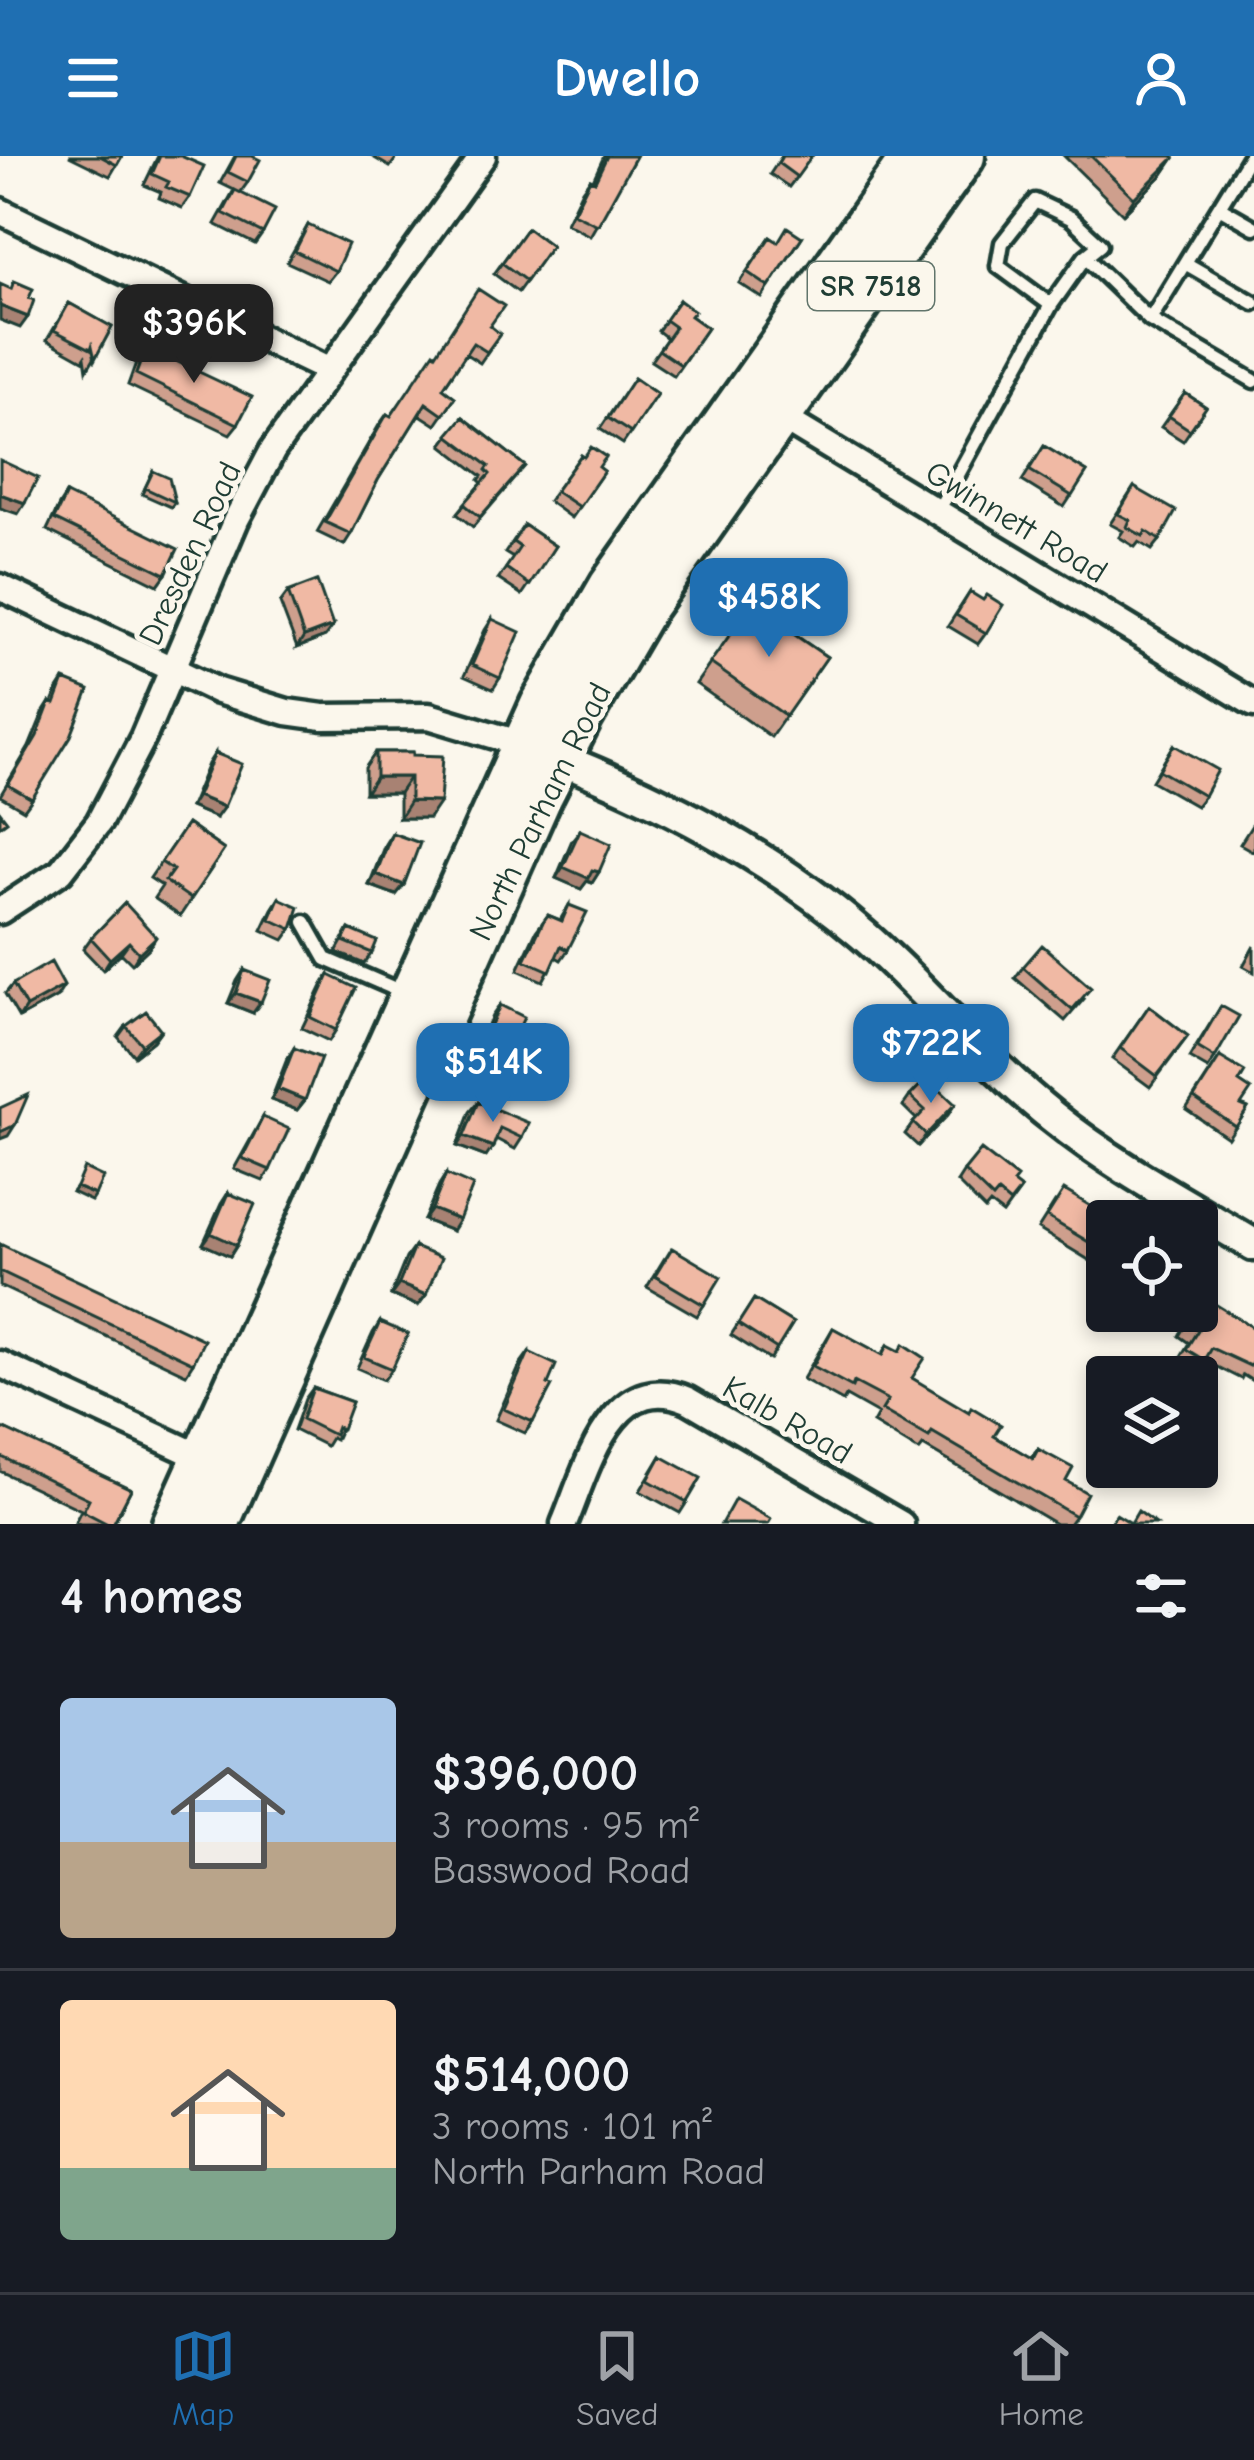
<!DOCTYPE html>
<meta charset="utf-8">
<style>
:root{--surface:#171b24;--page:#242831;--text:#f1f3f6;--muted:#9ea1a6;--line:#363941;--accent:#1f6fb2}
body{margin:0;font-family:"Comic Neue",sans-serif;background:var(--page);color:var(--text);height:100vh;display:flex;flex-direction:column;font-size:45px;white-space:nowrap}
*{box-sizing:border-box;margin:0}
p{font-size:39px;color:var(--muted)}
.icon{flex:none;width:66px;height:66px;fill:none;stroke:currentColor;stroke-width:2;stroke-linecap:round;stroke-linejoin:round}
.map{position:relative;height:1368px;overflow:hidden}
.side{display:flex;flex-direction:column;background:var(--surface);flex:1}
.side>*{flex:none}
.buttons{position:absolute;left:1086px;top:1044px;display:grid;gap:24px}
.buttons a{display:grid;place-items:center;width:132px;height:132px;border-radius:12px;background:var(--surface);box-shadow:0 6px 18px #0003;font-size:60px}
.price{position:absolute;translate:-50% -102px;padding:0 27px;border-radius:24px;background:var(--accent);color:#fff;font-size:39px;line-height:78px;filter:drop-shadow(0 3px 6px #0008)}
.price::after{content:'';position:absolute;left:50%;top:72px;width:36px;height:27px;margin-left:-18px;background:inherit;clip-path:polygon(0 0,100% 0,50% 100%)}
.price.selected{background:#222;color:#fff}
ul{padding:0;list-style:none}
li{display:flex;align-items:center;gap:36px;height:300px;padding:0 60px}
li+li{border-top:3px solid var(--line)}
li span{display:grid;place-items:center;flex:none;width:336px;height:240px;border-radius:12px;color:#555}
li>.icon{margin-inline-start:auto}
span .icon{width:144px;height:144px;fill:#fffc;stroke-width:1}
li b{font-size:51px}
h2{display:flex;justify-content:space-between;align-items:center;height:144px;padding:0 60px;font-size:51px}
header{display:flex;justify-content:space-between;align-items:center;height:156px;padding:0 60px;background:var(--accent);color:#fff;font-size:54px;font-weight:700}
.dock{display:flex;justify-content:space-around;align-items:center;height:168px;border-top:3px solid var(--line);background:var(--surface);font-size:33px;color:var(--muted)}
.dock a{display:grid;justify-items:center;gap:6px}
.dock .selected{color:var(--accent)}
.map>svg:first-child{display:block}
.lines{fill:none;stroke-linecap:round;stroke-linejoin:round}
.service-casing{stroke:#1f3d34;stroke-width:21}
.minor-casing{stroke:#1f3d34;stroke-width:33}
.tertiary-casing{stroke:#1f3d34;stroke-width:39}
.trunk-casing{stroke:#1f3d34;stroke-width:51}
.service{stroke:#fbf7ec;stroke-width:12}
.minor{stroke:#fbf7ec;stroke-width:24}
.tertiary{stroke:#fbf7ec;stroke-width:30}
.trunk{stroke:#fbf7ec;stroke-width:42}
.wall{fill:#ce9f8d;stroke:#1f3d34;stroke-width:3}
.shaded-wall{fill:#a88273;stroke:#1f3d34;stroke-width:3}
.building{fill:#f0b9a4;stroke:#1f3d34;stroke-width:3}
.labels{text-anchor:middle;stroke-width:10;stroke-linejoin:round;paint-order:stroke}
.shield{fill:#fbf7ec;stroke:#61756b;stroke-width:3}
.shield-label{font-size:30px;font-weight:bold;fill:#1f3d34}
.street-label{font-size:33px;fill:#1f3d34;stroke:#fbf7ec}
</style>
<header><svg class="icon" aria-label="menu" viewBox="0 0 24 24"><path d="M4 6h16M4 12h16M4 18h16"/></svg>Dwello<svg class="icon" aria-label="person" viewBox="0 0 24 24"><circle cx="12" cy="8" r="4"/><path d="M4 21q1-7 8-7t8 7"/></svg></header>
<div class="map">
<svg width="1254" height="1368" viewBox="0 0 1254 1368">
<rect width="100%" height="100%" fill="#fbf7ec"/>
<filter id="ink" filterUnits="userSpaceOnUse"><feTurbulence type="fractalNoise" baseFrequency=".00833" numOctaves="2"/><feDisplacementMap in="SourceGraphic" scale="24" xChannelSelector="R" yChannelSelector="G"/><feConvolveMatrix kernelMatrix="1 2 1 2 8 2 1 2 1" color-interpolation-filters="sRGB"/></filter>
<g filter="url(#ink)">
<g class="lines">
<defs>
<path id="service" d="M1219,51L1254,71
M1085,101L1150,164L1254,225
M1185,107L1254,147
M1150,164L1250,0
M938,355L1051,149L1085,101L1100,89L1071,62L1035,45L1002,87L998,110L1051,149
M305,766L326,803L402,836"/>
<path id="minor" d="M0,55L328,214
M769,254L1254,548
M0,431L218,535L287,556L323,561L429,560L522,588
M0,755L61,715L99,666L143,582L236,364L273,294L483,0
M0,1208L203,1302
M564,1368C587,1314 611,1211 688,1244L901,1368"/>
<path id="tertiary" d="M545,597C659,642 769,698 862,778C929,835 983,906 1053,961C1115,1011 1186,1048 1254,1089"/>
<path id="trunk" d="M174,1368L542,549L611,430L914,0
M217,1368L540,641L581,560L645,450L963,0"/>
</defs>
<use href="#service" class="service-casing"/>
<use href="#minor" class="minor-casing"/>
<use href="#tertiary" class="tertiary-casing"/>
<use href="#trunk" class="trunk-casing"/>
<use href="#service" class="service"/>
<use href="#minor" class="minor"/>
<use href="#tertiary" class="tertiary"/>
<use href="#trunk" class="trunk"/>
</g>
<path class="wall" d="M69,0H122L110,20Z
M158,0H181L190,41L182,52L159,42L161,36L144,29Z
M235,0H252L248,26L240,37L263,77L255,88L215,68L234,34L220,27Z
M371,0H398L390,11Z
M604,0H636L590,80L566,67L582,34L590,23L593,24Z
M782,0H812L789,31L770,18Z
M1064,0H1172L1174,2L1163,18L1123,58Z
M308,69L336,115L328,125L287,106Z
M527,72L551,90L518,136L494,118Z
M770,81L777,86L802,81L762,142L739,127Z
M679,144L690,160L707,172L674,220L651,205L667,182L658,175Z
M69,147L112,171L87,214L85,201L83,204L47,184Z
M490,170L500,178L480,207L466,198L443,232L455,241L436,269L419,258L378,324L351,378L344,389L317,376L379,269L387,258L391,260L436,197Z
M146,191L238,268L230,278L128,229L138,201Z
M634,222L657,238L623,288L600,273Z
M1185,237L1206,251L1183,285L1161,271Z
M463,261L525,310L473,371L457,358L482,327L479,324L482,320L442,289Z
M1044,290L1087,316L1064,351L1022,325Z
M581,299L604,315L571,362L548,345Z
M153,315L175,346L171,351L142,338Z
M1134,331L1160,384L1152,394L1139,386L1135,391L1119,381L1123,375L1110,368Z
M66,338L166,418L158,429L47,374L59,349Z
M524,369L555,390L522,439L498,423L513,402L505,397Z
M288,436L333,470L325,481L297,492L280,447Z
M970,436L986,477L978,488L948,470Z
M751,449L827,501L771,581L696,528Z
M492,463L500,522L493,533L464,520L485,474Z
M64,524L32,643L24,654L0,640L29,591L43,557L50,546L52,547L57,535Z
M1174,589L1204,640L1196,650L1152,625Z
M376,596H413L429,662H399V637H365V612Z
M215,597L216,662L190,651L208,608Z
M1254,666V696L1240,688Z
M187,668L224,694L180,760L154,742L162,730L150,722Z
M580,674L599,716L592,727L587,725L581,733L556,722L572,684Z
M392,677L404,729L396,739L369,729L385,688Z
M279,742L292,773L284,784L262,774L272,753Z
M125,747L149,792L132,808L121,797L103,814L83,793L91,782Z
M569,749L568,794L561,804L556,801L543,825L518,814L536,775L548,759L560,764Z
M349,773L372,797L364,808L336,796Z
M1254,790V816L1243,810Z
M1023,811L1084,843L1065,865L1015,822Z
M244,814L253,857L228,847L237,825Z
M329,819L336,874L329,885L302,872L322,830Z
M13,828L57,841L19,862L5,838Z
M500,849L508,897L500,908L475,896L492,860Z
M1149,850L1188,880L1150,931L1112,903Z
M1221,850L1215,902L1208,913L1189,902Z
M126,870L161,874L153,885L134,900L118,881Z
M294,892L305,944L297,954L271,944L287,903Z
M1220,901L1241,949L1248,952L1228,982L1186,953Z
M910,940L955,948L918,990L905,978L916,963L903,950Z
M478,946L522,982L515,993L496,983L486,1001L457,990L470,956Z
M263,961L270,1014L263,1025L234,1013Z
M964,1015L1021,1033L1003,1058L990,1048L985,1054L957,1026Z
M446,1018L452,1075L424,1064L439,1029Z
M228,1037L237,1089L230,1100L203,1088L221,1048Z
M1055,1046L1107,1074V1115L1038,1073Z
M0,1088L193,1207L186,1218L0,1130Z
M414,1091L426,1139L418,1150L391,1139L406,1102Z
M664,1103L704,1149L697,1160L647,1131Z
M754,1143L793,1167L770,1204L731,1179Z
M1152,1155H1197L1254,1172V1226L1243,1219L1241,1223L1203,1204L1195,1216L1178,1205L1189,1187L1179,1180L1183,1173Z
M380,1166L392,1213L384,1224L357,1212L373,1177Z
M833,1172L882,1199L888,1189L912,1222L994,1280L1031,1302L1038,1293L1066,1325L1075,1360L1069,1368H1056L923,1290L919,1295L873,1267L878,1258L846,1240L843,1245L803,1223Z
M529,1196L533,1266L525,1277L496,1264L521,1207Z
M313,1232L352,1246L335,1284L331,1282L326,1290L294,1274L305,1243Z
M0,1271L131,1333L113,1368H80L75,1366L81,1354L0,1315Z
M661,1300L687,1346L680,1357L640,1335Z"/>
<path class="shaded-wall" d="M1174,2L1163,18L1123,58L1134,42Z
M0,150L28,161L20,172L0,164Z
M0,338L25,347L18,358L0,352Z
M333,470L325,481L297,492L304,481Z
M376,621H410L399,637H365Z
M197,640L224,651L216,662L190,651Z
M410,645L440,646L429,662H399Z
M563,711L592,714L599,716L592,727L587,725L581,733L556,722Z
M376,718L404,729L396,739L369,729Z
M156,781L149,792L132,808L139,797Z
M129,786L121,797L103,814L110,803Z
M64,830L57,841L19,862L26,851Z
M236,837L261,846L253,857L228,847Z
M161,874L153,885L134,900L142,889Z
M278,933L305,944L297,954L271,944Z
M955,948L948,959L918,990L926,979Z
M15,969L8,980L0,983V976Z
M464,980L493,991L486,1001L457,990Z
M76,1031L95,1039L91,1045L72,1036Z
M432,1053L459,1064L452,1075L424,1064Z
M211,1077L237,1089L230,1100L203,1088Z
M399,1128L426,1139L418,1150L391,1139Z"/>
<path class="building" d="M100,0H122L117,9Z
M160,0H181L204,10L190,41L166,31L169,26L152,18Z
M236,0H252L260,4L248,26L228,16Z
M607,0H636L598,69L573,57L590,23L595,25Z
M782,0H812L797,21L778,7Z
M1091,0H1172L1174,2L1134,42Z
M235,34L275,54L263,77L223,57Z
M308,69L348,88L336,115L295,95Z
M787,71L802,81L769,131L747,116L770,81L778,86Z
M527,72L551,90L526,125L502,107Z
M14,125L33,133L29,142L34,144L28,161L0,150V128L11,133Z
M478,133L504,150L490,170L500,178L487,196L473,187L443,232L455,241L443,259L426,247L378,324L351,378L325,366L387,258L391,260L434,196L436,198Z
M679,144L694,155L690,160L707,172L681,209L659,194L675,171L665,164Z
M69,147L112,171L95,203L92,190L91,193L54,174Z
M146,191L252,241L238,268L136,218Z
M634,222L657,238L631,277L608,262Z
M1185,237L1206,251L1190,274L1169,260Z
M463,261L525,310L480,361L464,348L490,318L486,314L489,310L448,279Z
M1044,290L1087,316L1072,340L1029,314Z
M591,291L606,301L599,311L604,315L579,351L555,335L581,299L584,301Z
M0,304L38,322L25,347L0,338Z
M153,315L169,322L175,346L145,332Z
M1134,331L1176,355L1160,384L1146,375L1143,380L1127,371L1130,364L1118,358Z
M66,338L178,393L166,418L54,363Z
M524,369L555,390L530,429L506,412L520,391L513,386Z
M317,425L333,470L304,481L288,436Z
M970,436L983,444L987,439L1003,449L986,477L956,459Z
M751,449L827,501L786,560L710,507Z
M492,463L520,476L500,522L472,509Z
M64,524L89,534L71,580L32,643L8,629L37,580L50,546L55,548Z
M1174,589L1218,614L1204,640L1159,614Z
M376,596H413V599L443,600L440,646L410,645V621H376Z
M215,597L242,608L224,651L197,640Z
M0,656L7,665L0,670Z
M187,668L224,694L191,743L165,725L173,714L161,706Z
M580,674L611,688L599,716L592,714L588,722L563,711Z
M392,677L420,687L404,729L376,718Z
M279,742L299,751L292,773L270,763Z
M125,747L156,781L139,797L129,786L110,803L91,782Z
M569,749L587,756L568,794L561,790L550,815L525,804L543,766L548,759L562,765Z
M349,773L377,785L372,797L343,785Z
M1042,789L1091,832L1072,854L1023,811Z
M51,806L64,830L26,851L13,828Z
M244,814L270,824L261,846L236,837Z
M329,819L356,832L336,874L310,861Z
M500,849L524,861L508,897L483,886Z
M1149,850L1188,880L1157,920L1120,892Z
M1221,850L1239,860L1215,902L1197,891Z
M146,855L161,874L142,889L126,870Z
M294,892L321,902L305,944L278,933Z
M1220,901L1245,916L1239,926L1251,934L1241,949L1248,952L1236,971L1194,942Z
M927,922L955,948L926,979L913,967L925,954L910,940Z
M28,939L15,969L0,976V952Z
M478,946L529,967L522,982L500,972L493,991L464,980Z
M263,961L289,973L270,1014L242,1002Z
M981,994L1017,1022L1013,1027L1021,1033L1010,1047L998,1037L993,1043L964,1015Z
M84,1012L103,1021L95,1039L76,1031Z
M446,1018L473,1030L459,1064L432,1053Z
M1064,1034L1112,1063L1107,1065V1097L1047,1061Z
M228,1037L255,1048L237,1089L211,1077Z
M0,1088L204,1184L193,1207L0,1115Z
M414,1091L441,1102L426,1139L399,1128Z
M672,1092L721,1121L704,1149L655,1120Z
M1197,1137L1254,1172V1208L1252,1207L1250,1210L1211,1192L1204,1204L1186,1193L1198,1174L1188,1168L1192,1161L1182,1155H1197Z
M754,1143L793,1167L777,1193L738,1168Z
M380,1166L408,1178L392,1213L364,1201Z
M833,1172L883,1199L888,1189L900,1195L904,1188L925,1202L912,1222L969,1256L971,1251L1001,1269L994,1280L1033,1303L1038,1293L1073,1312L1066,1325L1087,1337L1075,1360L932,1276L929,1281L882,1254L888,1244L854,1226L852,1231L813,1210Z
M529,1196L556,1209L548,1228L552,1230L533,1266L504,1253Z
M313,1232L352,1246L342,1273L337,1271L334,1279L302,1263Z
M0,1271L131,1333L113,1368H108L83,1355L89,1343L0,1300Z
M661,1300L701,1322L687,1346L648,1324Z
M735,1343L771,1363L768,1368H721Z
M1138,1355L1156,1368H1110L1116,1358L1131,1367Z"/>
</g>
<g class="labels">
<rect class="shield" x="808" y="106" width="126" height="48" rx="9"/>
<g class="shield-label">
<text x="871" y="140">SR 7518</text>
</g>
<g class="street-label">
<text transform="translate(1017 365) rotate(31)" y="12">Gwinnett Road</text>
<text transform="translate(189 397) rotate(-65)" y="12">Dresden Road</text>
<text transform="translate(539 655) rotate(-64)" y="12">North Parham Road</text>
<text transform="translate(788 1263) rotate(30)" y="12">Kalb Road</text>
</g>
</g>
</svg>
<div class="buttons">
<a><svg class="icon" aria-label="locate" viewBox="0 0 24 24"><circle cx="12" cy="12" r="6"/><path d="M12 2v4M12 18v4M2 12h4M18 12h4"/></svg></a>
<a><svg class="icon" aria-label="layers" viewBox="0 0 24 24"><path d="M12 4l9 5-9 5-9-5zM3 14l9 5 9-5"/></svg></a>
</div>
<b class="price selected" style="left:194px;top:230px">$396K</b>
<b class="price" style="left:769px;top:504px">$458K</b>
<b class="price" style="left:931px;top:950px">$722K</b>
<b class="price" style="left:493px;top:969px">$514K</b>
</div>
<section class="side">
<h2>4 homes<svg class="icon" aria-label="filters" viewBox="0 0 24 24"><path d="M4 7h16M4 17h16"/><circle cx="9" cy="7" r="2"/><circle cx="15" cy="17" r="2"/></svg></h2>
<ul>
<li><span style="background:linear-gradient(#a9c7e8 60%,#b9a48a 0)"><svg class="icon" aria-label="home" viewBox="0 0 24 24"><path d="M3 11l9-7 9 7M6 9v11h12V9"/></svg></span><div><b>$396,000</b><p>3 rooms · 95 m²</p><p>Basswood Road</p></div></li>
<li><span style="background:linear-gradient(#ffd9b3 70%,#7fa58c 0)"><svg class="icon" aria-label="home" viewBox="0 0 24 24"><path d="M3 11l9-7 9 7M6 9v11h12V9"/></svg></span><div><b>$514,000</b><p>3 rooms · 101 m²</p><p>North Parham Road</p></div></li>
</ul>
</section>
<nav class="dock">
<a class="selected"><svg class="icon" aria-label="map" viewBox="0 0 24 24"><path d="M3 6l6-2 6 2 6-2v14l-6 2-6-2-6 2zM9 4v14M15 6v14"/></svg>Map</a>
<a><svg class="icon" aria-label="saved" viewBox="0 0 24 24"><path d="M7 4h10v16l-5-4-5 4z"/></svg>Saved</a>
<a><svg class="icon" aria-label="home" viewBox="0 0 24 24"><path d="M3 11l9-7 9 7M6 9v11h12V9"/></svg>Home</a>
</nav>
